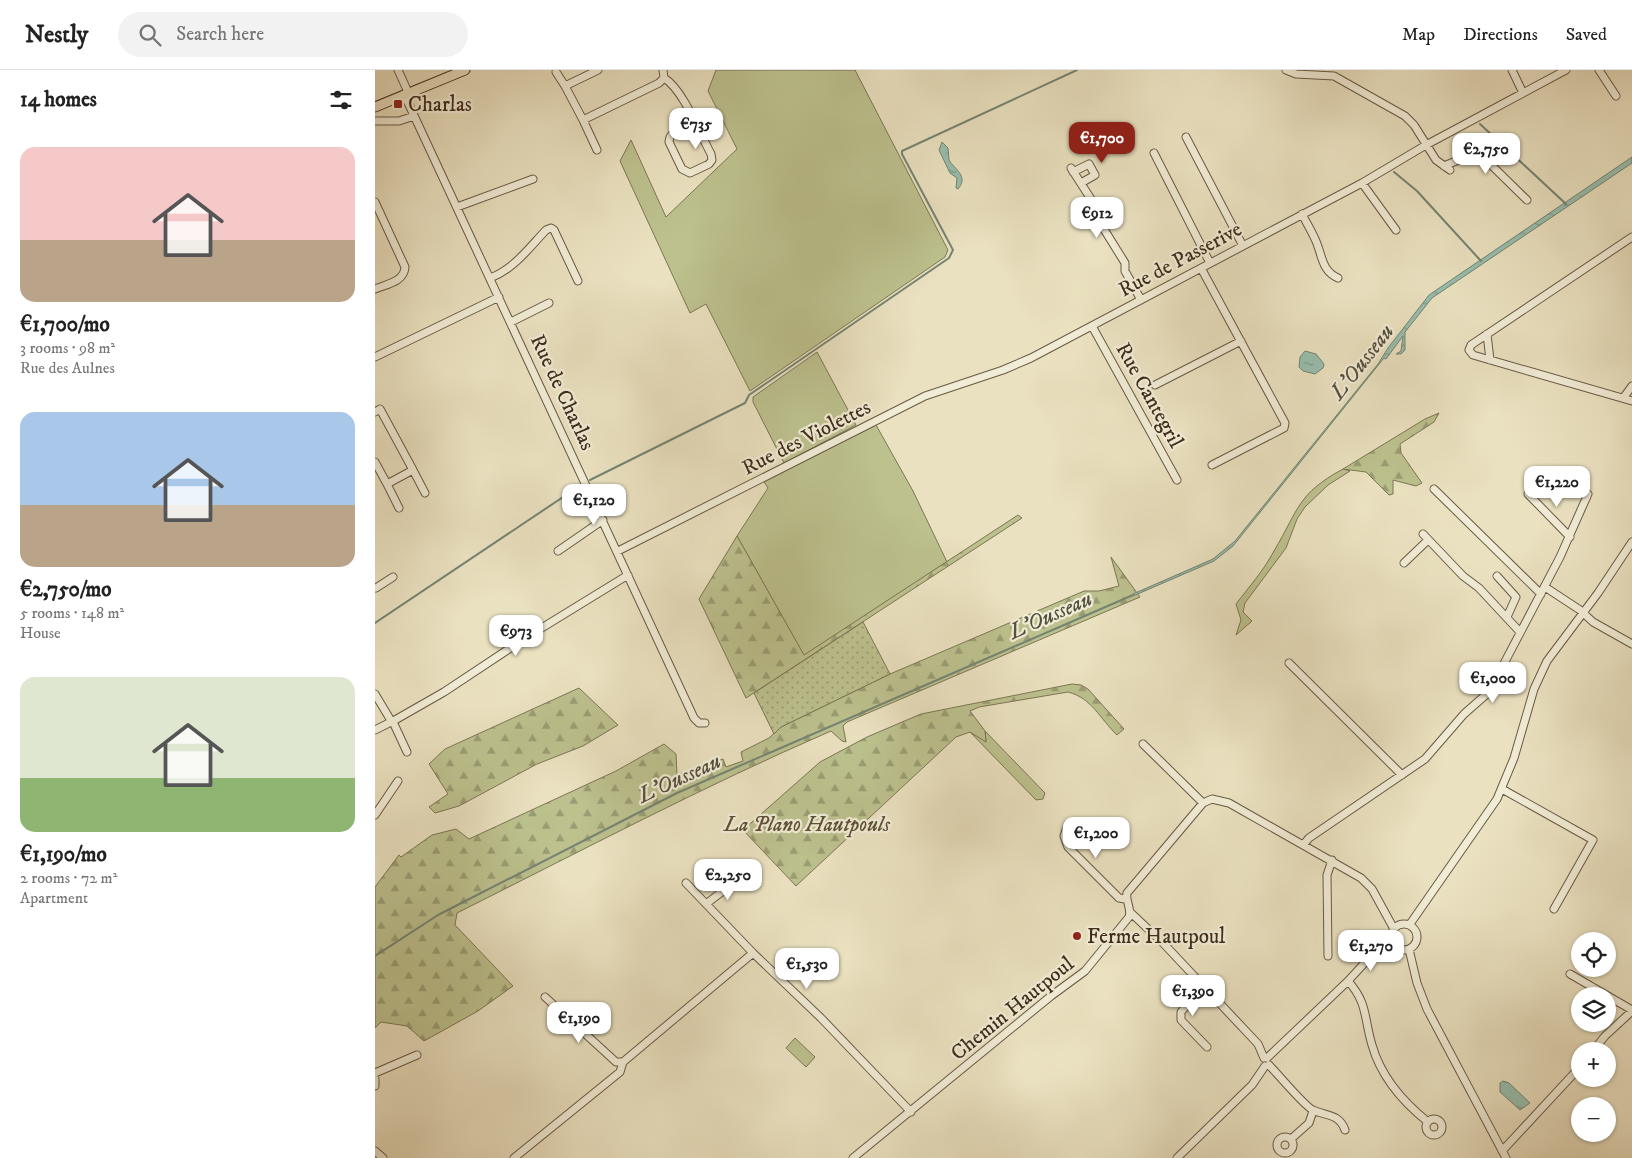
<!DOCTYPE html>
<meta charset="utf-8">
<style>
:root{--surface:#fff;--page:#f2f2f2;--text:#222;--muted:#767676;--line:#e0e0e0;--accent:#8f2418}
body{margin:0;font-family:"IM FELL DW Pica",serif;background:var(--page);color:var(--text);height:100vh;display:flex;flex-direction:column;font-size:19px;white-space:nowrap}
*{box-sizing:border-box;margin:0}
p{font-size:16px;color:var(--muted)}
.icon{flex:none;width:28px;height:28px;fill:none;stroke:currentColor;stroke-width:2;stroke-linecap:round;stroke-linejoin:round}
.map{position:relative;flex:1;overflow:hidden}
.side{display:flex;flex-direction:column;background:var(--surface);width:375px}
.side>*{flex:none}
.controls{position:absolute;left:1196px;top:862px;display:grid;gap:10px}
.controls a{display:grid;place-items:center;width:45px;height:45px;border-radius:50%;background:var(--surface);box-shadow:0 1px 4px #0004;font-size:25px}
.price{position:absolute;translate:-50% -42px;padding:0 11px;border-radius:10px;background:#fff;color:#222;font-size:16px;line-height:32px;filter:drop-shadow(0 1px 2px #0008)}
.price::after{content:'';position:absolute;left:50%;top:30px;width:15px;height:11px;margin-left:-8px;background:inherit;clip-path:polygon(0 0,100% 0,50% 100%)}
.price.on{background:var(--accent);color:#fff}
ul{padding:0;list-style:none}
li{display:grid;align-content:center;gap:10px;height:265px;padding:0 20px}
li span{display:grid;place-items:center;height:155px;border-radius:15px;color:#555}
li>.icon{margin-inline-start:auto}
span .icon{width:90px;height:90px;fill:#fffc;stroke-width:1}
li b{font-size:21px}
h2{display:flex;justify-content:space-between;align-items:center;height:60px;padding:0 20px;font-size:21px}
header{display:flex;align-items:center;gap:30px;box-sizing:border-box;height:70px;padding:0 25px;background:var(--surface);border-bottom:1px solid var(--line)}
header strong{font-size:24px}
nav{display:flex;gap:28px;margin-inline-start:auto;font-size:18px}
.search{width:350px;height:45px;background:var(--page);display:flex;align-items:center;gap:12px;box-sizing:border-box;padding:0 18px;border-radius:28px;color:var(--muted);font-size:19px}
main{display:flex;flex:1;min-height:0}
.map>svg:first-child{display:block}
.grass{fill:#bcc18e;stroke:#7c7654}
.forest{fill:url(#forest-firs);stroke:#7c7654}
.garden{fill:url(#garden-dots);stroke:#7c7654}
.water{fill:url(#water-ripples);stroke:#748473}
.lines{fill:none;stroke-linecap:round;stroke-linejoin:round}
.stream{stroke:#748473;stroke-width:2}
.minor-casing{stroke:#685944;stroke-width:9}
.major-casing{stroke:#3d2c1a;stroke-width:11}
.minor{stroke:#f1ecd6;stroke-width:7}
.major{stroke:#eae1c0;stroke-width:9}
.poi-dot{fill:#8f2418;stroke:#f1ecd6;stroke-width:2}
.labels{text-anchor:middle;stroke-width:4.5;stroke-linejoin:round;paint-order:stroke}
.poi-label{font-size:21px;fill:#3d2c1a;stroke:#f1ecd6;text-anchor:start}
.street-label{font-size:21px;fill:#3d2c1a;stroke:#f1ecd6}
.park-label{font-size:21px;font-style:italic;fill:#5d5137;stroke:#f1ecd6}
.water-label{font-size:22px;font-style:italic;fill:#54503f;stroke:#f1ecd6}
</style>
<header>
<strong>Nestly</strong>
<div class="search"><svg class="icon" aria-label="search" viewBox="0 0 24 24"><circle cx="10" cy="10" r="6"/><path d="M15 15l6 6"/></svg>Search here</div>
<nav><a>Map</a><a>Directions</a><a>Saved</a></nav>
</header>
<main>
<section class="side">
<h2>14 homes<svg class="icon" aria-label="filters" viewBox="0 0 24 24"><path d="M4 7h16M4 17h16"/><circle cx="9" cy="7" r="2"/><circle cx="15" cy="17" r="2"/></svg></h2>
<ul>
<li><span style="background:linear-gradient(#f6c9c9 60%,#b9a48a 0)"><svg class="icon" aria-label="home" viewBox="0 0 24 24"><path d="M3 11l9-7 9 7M6 9v11h12V9"/></svg></span><div><b>€1,700/mo</b><p>3 rooms · 98 m²</p><p>Rue des Aulnes</p></div></li>
<li><span style="background:linear-gradient(#a9c7e8 60%,#b9a48a 0)"><svg class="icon" aria-label="home" viewBox="0 0 24 24"><path d="M3 11l9-7 9 7M6 9v11h12V9"/></svg></span><div><b>€2,750/mo</b><p>5 rooms · 148 m²</p><p>House</p></div></li>
<li><span style="background:linear-gradient(#dfe7d0 65%,#8fb573 0)"><svg class="icon" aria-label="home" viewBox="0 0 24 24"><path d="M3 11l9-7 9 7M6 9v11h12V9"/></svg></span><div><b>€1,190/mo</b><p>2 rooms · 72 m²</p><p>Apartment</p></div></li>
</ul>
</section>
<div class="map">
<svg width="1257" height="1088" viewBox="0 0 1257 1088">
<defs>
<pattern id="forest-firs" width="22" height="20" patternUnits="userSpaceOnUse" patternTransform="scale(1.25)"><rect width="22" height="20" fill="#bcc18e"/><path d="M5 1l3.5 6h-7zM16 11l3.5 6h-7z" fill="#9a9d73"/></pattern>
<pattern id="garden-dots" width="8" height="8" patternUnits="userSpaceOnUse" patternTransform="scale(1.25)"><rect width="8" height="8" fill="#bcc18e"/><path d="M2 2h.1M6 6h.1" fill="none" stroke="#9a9d73" stroke-width="1.8" stroke-linecap="round"/></pattern>
<pattern id="water-ripples" width="26" height="14" patternUnits="userSpaceOnUse" patternTransform="scale(1.25)"><rect width="26" height="14" fill="#98beae"/><path d="M2 4q2-2 4 0t4 0M15 11q2-2 4 0t4 0" fill="none" stroke="#7d9b8d"/></pattern>
</defs>
<rect width="100%" height="100%" fill="#eae1c0"/>
<filter id="stains"><feTurbulence type="fractalNoise" baseFrequency=".004" numOctaves="4"/><feColorMatrix values="0 0 0 0 .2 0 0 0 0 .09 0 0 0 0 .02 0 0 0 .5 -.17"/></filter>
<radialGradient id="worn" r=".72"><stop offset=".6" stop-color="#630" stop-opacity="0"/><stop offset="1" stop-color="#630" stop-opacity=".3"/></radialGradient>
<path class="grass" d="M341,0H480L573,180L570,187L375,321L331,234L315,243L245,91L256,70L291,147L362,79L333,21Z
M442,282L481,355L409,393L378,332V327Z
M501,355L538,421L572,492L429,586L362,466L393,418L389,412Z
M968,399L975,401L953,415L930,437L922,449L911,478L870,533L868,542L877,551L861,565L866,550L861,534C874,517 889,500 899,481C924,439 922,424 968,399Z
M610,661L670,723L668,729L661,730L595,662L611,671Z
M420,968L440,987L431,997L411,978Z"/>
<path class="forest" d="M1064,343L1059,352L1025,374L1026,383L1047,413L1041,416L1018,410V424L1014,425L991,402L968,399L1050,349Z
M643,445L647,448L371,628L324,529L362,466L429,585Z
M736,487L765,527L472,652L468,656L471,672L467,671L456,661C329,716 206,781 82,843L80,855L138,916L103,941L49,971L32,956L6,952L0,958V817L24,785L26,787L57,765L81,759L94,769L241,701L289,674L301,684L302,705L348,689L351,697L368,691L366,682L394,668L406,657L515,604L709,521H724L744,516Z
M697,614L706,615L713,619L749,659L742,665C725,649 717,628 693,622L604,637L595,641L610,661L611,672L595,662L581,667L421,816L368,760L445,692L492,667L546,644Z
M204,618L243,655L208,676L162,694L84,736L60,743L54,737L73,724L54,694L70,679Z"/>
<path class="garden" d="M488,552L515,604L406,657L399,664L379,623Z"/>
<path class="water" d="M567,72L573,78L574,90C580,100 594,106 583,119L581,118L582,108L575,103L564,80Z
M1257,87V93L1057,228L1030,262V280L1026,284H1021L1026,281L1028,266L1011,289L1009,288L858,476L839,491L758,526V524L838,489L860,471L1003,294L1013,278L1054,225Z
M930,281L941,284L949,294L948,298L940,304L928,301L924,297L925,287Z
M1128,1011L1134,1013L1155,1033L1145,1040L1125,1022V1013Z"/>
<g class="lines">
<path class="stream" d="M1105,54L1191,134
M1019,102L1042,121L1106,191
M215,410L370,333L374,325L574,188L578,180L527,84V81L702,0
M0,553L206,415
M0,886L63,845L302,723L758,525"/>
<defs>
<path id="minor" d="M23,0L33,22
M223,0L190,16L208,50L284,13L289,8L288,0
M911,0L921,4L959,6L1030,46L1039,55L1061,90L1075,100
M1137,0L1148,23
M1224,0L1241,26
M181,2L190,16
M289,8C308,19 325,64 336,84L337,90L334,94L315,103L307,99L294,72L295,67L314,43
M29,24L319,648L324,653H330
M208,50L222,80
M0,51H24L39,46
M811,67L868,176
M779,83L835,193
M1069,96L1098,84L1106,85L1152,130
M696,98L721,137L727,156L750,193V201L766,230
M698,102L714,94L720,105L706,113
M987,113L1021,160
M0,132L30,197C29,212 12,214 0,219
M82,137L158,109
M927,144C931,152 936,160 940,169C947,183 946,201 963,208
M1257,167L1096,275L1094,280L1098,285L1257,331
M826,198L910,353L909,358L837,395
M115,208C139,199 154,178 171,160L176,158L179,160L203,211
M136,252L174,233
M717,256L802,410
M1112,264L1115,290
M0,287L124,227
M780,315L866,271
M1249,327L1257,316
M0,342L5,339L38,400L12,414L0,392
M38,400L50,423
M12,414L24,438
M1059,419L1166,524
M1153,424L1195,467
M1048,464L1088,506L1104,518L1145,562
M183,481L228,450
M243,481L550,326L628,300L656,288L987,113L1051,75L1191,0
M1029,493L1053,470
M1122,506L1141,527L1132,547
M1170,517L1205,540L1218,552L1257,574
M1,518L18,507
M914,593L1027,705
M0,624L15,649
M20,650L69,622L152,567L253,505
M19,654L32,682
M0,660L14,653
M768,674L828,733
M1127,719L1218,770L1179,839
M0,745L23,711
M693,754L689,766L693,777L744,828L750,829
M929,774L934,768L1050,689L1089,644L1114,622L1185,487L1213,424
M311,813L378,883L446,948L536,1042
M331,834L361,811
M755,842L788,873L883,974L889,988
M1016 867a13 13 0 1 1 26 0a13 13 0 1 1-26 0Z
M1035,854L1122,729L1139,688L1159,619L1172,591L1223,523L1257,472
M1034,879L1042,913L1052,939L1131,1088
M953,886L952,805L957,790
M1195,904L1257,940
M973,911C993,933 989,949 997,975C1006,1007 1028,1032 1053,1052
M829,916L806,942V950L832,977
M170,927L241,992H248
M1218,981L1230,966L1257,941
M892,988L973,911L996,886L1017,871
M894,995C903,1004 930,1037 938,1040C950,1046 964,1043 970,1060
M0,1003L42,985
M0,1009V1016
M1051 1057a8 8 0 1 1 16 0a8 8 0 1 1-16 0Z
M902 1075a8 8 0 1 1 16 0a8 8 0 1 1-16 0Z
M916,1069L934,1053L938,1041
M0,1081L8,1088
M1127,1081L1205,997
M139,1088L245,1002L248,992L378,883
M478,1088L676,926L710,901L754,847C757,838 750,831 752,823L828,733L837,729L854,733L986,808L997,819L1019,859
M802,1088L877,1015L890,996"/>
<path id="major" d="M0,37L90,0"/>
</defs>
<use href="#minor" class="minor-casing"/>
<use href="#major" class="major-casing"/>
<use href="#minor" class="minor"/>
<use href="#major" class="major"/>
</g>
<g class="poi-dot">
<rect x="18" y="29" width="10" height="10" rx="2.5"/>
<circle cx="702" cy="866" r="5"/>
</g>
<g class="labels">
<g class="poi-label">
<text x="33" y="41">Charlas</text>
<text x="712" y="873">Ferme Hautpoul</text>
</g>
<g class="street-label">
<text transform="translate(805 189) rotate(-28)" y="7">Rue de Passerive</text>
<text transform="translate(188 322) rotate(65)" y="7">Rue de Charlas</text>
<text transform="translate(775 325) rotate(61)" y="7">Rue Cantegril</text>
<text transform="translate(431 367) rotate(-27)" y="7">Rue des Violettes</text>
<text transform="translate(637 938) rotate(-39)" y="7">Chemin Hautpoul</text>
</g>
<g class="park-label">
<text x="432" y="761">La Plano Hautpouls</text>
</g>
<g class="water-label">
<text transform="translate(986 291) rotate(-52)" y="8">L'Ousseau</text>
<text transform="translate(675 544) rotate(-24)" y="8">L'Ousseau</text>
<text transform="translate(304 707) rotate(-25)" y="8">L'Ousseau</text>
</g>
</g>
<rect width="100%" height="100%" filter="url(#stains)"/>
<rect width="100%" height="100%" fill="url(#worn)"/>
</svg>
<div class="controls">
<a><svg class="icon" aria-label="locate" viewBox="0 0 24 24"><circle cx="12" cy="12" r="6"/><path d="M12 2v4M12 18v4M2 12h4M18 12h4"/></svg></a>
<a><svg class="icon" aria-label="layers" viewBox="0 0 24 24"><path d="M12 4l9 5-9 5-9-5zM3 14l9 5 9-5"/></svg></a>
<a>+</a>
<a>−</a>
</div>
<b class="price" style="left:321px;top:80px">€735</b>
<b class="price on" style="left:727px;top:94px">€1,700</b>
<b class="price" style="left:1111px;top:105px">€2,750</b>
<b class="price" style="left:722px;top:169px">€912</b>
<b class="price" style="left:1182px;top:438px">€1,220</b>
<b class="price" style="left:219px;top:456px">€1,120</b>
<b class="price" style="left:141px;top:587px">€973</b>
<b class="price" style="left:1118px;top:634px">€1,000</b>
<b class="price" style="left:721px;top:789px">€1,200</b>
<b class="price" style="left:353px;top:831px">€2,250</b>
<b class="price" style="left:996px;top:902px">€1,270</b>
<b class="price" style="left:432px;top:920px">€1,530</b>
<b class="price" style="left:818px;top:947px">€1,390</b>
<b class="price" style="left:204px;top:974px">€1,190</b>
</div>
</main>
